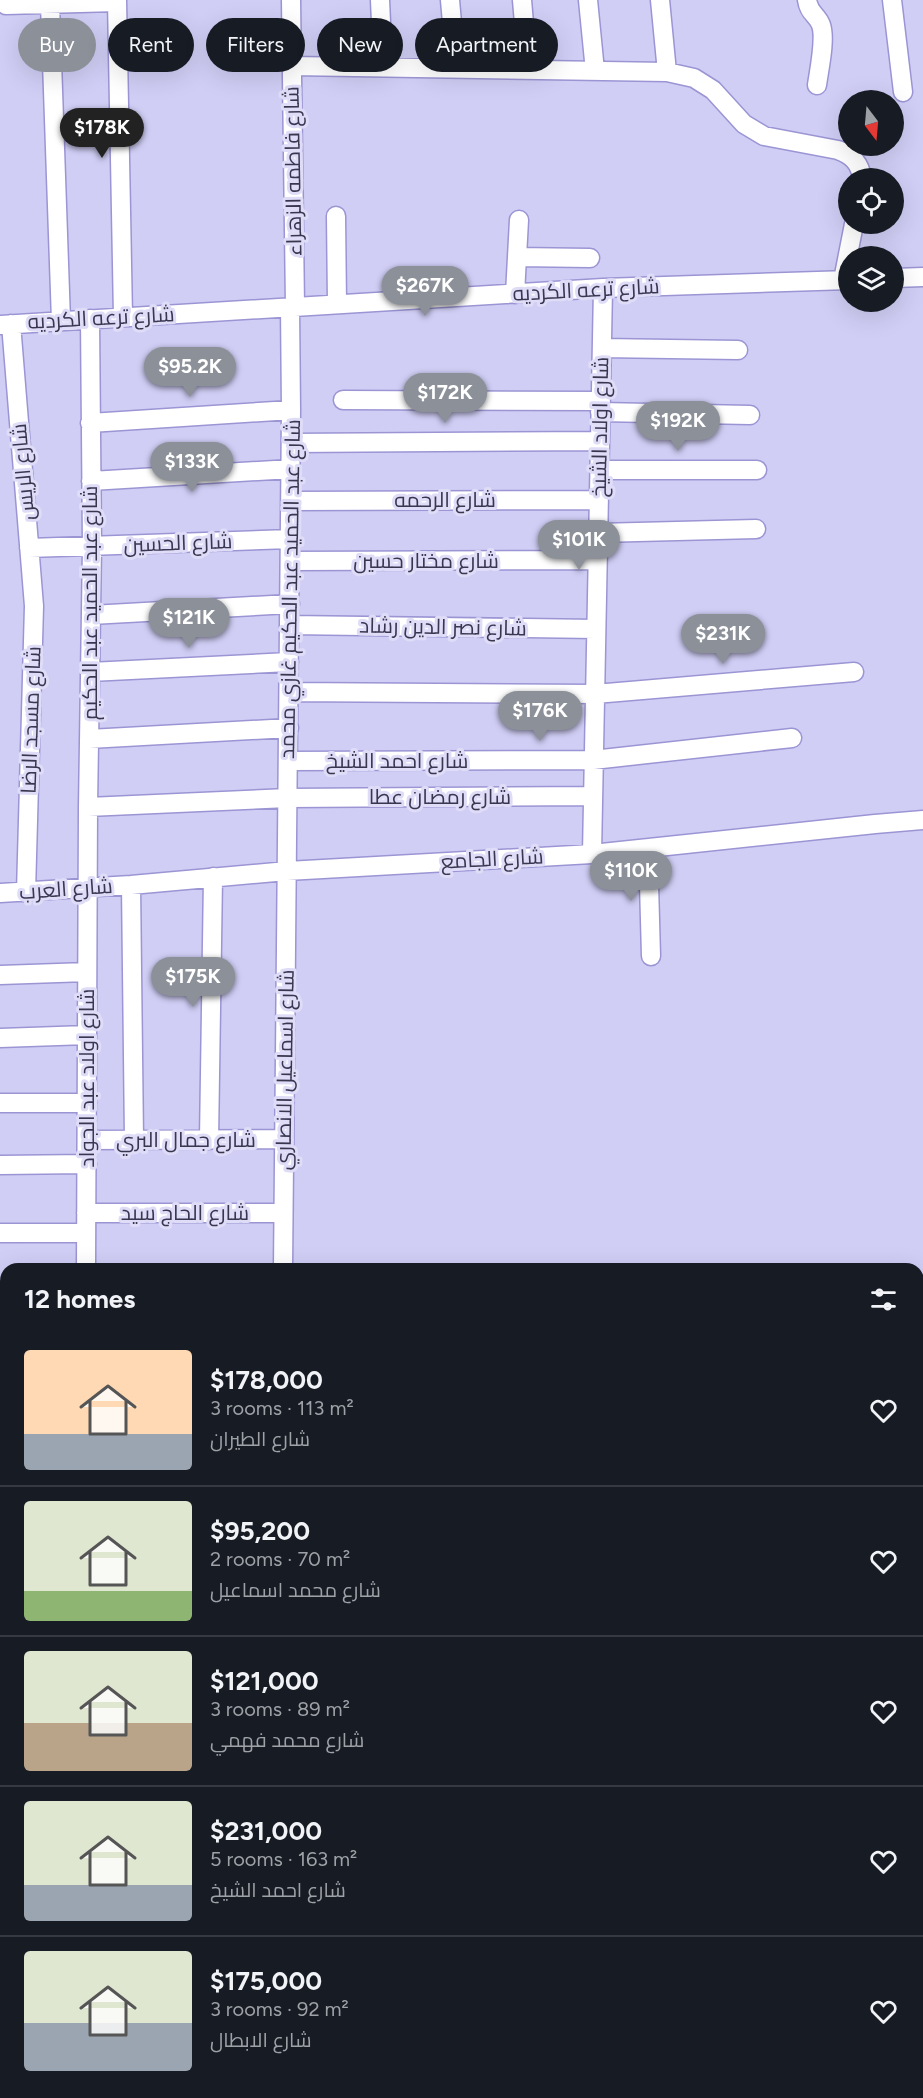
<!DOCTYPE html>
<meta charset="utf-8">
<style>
:root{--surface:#171b24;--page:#20242c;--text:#f1f3f6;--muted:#9ea1a6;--line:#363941;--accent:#8c9099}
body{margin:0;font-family:Figtree,Cairo,sans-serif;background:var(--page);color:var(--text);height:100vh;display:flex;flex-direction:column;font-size:22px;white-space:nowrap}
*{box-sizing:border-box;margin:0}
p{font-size:20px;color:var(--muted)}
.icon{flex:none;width:33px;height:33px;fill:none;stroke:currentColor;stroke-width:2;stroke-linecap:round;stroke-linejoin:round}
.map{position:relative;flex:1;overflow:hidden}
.drawer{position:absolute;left:0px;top:1263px;width:924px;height:836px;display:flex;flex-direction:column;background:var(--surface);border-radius:18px 18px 0 0;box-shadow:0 6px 24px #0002}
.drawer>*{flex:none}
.banner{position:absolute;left:18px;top:18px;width:600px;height:54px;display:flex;gap:12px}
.needle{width:39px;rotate:164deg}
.fabs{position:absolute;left:838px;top:90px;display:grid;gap:12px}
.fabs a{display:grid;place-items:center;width:66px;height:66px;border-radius:50%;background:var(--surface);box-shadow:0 6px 24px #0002;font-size:30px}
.price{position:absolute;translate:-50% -51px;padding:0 14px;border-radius:21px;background:var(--accent);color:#fff;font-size:20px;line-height:39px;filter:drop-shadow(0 2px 3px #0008)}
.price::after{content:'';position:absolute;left:50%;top:36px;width:18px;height:14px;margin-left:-9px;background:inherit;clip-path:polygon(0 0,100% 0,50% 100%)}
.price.on{background:#222;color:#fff}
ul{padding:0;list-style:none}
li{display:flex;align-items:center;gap:18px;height:150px;padding:0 24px}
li+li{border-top:2px solid var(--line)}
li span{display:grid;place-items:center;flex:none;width:168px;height:120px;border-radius:6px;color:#555}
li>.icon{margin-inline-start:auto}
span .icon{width:72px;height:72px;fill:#fffc;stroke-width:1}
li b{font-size:26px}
h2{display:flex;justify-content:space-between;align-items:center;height:72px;padding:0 24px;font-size:26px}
.tag{padding:0 21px;border-radius:27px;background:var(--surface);box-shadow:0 6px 24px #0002;font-size:21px;line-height:54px}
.tag.on{background:var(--accent);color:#fff}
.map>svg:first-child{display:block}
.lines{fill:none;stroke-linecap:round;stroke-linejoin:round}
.minor-casing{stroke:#9b95d4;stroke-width:21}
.minor{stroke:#fff;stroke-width:18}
.labels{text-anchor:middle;stroke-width:6;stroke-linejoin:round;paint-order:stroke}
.street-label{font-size:21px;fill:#393650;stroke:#dedcf7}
</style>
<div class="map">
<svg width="923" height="2098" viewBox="0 0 923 2098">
<rect width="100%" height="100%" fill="#d0cef5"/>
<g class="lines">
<defs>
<path id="minor" d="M117,0L123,317
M291,0L295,307
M380,0L383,67
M450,0L456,69
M522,0L528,70
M588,0L595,71
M660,0L667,72
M807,0C809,14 817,14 821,25C826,39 819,70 817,85
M892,0L903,92
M50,4L61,321
M6,5L117,2
M292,66L667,72L694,78L713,90L744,124L764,136L838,150C852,155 860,163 862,178
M336,216L337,304
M517,257L590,258
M894,278L923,277
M843,280L854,224
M515,294L519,220
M11,324L34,606L26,892
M0,325L603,288L849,280
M602,348L738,350
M343,400L600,401
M600,412L750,415
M90,423L291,410
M291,443L600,441
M599,470H757
M91,481L291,469
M291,501L598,500
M598,533L756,529
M29,548L290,539
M290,561L597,560
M91,615L290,604
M290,625L596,629
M90,672L289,662
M289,692L595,694L854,672
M89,739L289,728
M288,761L593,760L792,738
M88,807L288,798L593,796
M648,848L651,956
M592,854L603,288
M131,885L134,1140
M0,893L131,885L287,871L592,854L875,824L923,820
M0,975L87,972
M0,1038L87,1035
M0,1103H87
M87,1140L284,1139
M209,1140L213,877
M0,1165L87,1164
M86,1213H283
M0,1233H86
M86,1269L88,807L92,546L90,319
M283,1269L291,410L290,307
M0,1293H6
M0,1354L6,1353
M918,1404L923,1403
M0,1421H6
M0,1468H6
M918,1819H923
M918,1880L923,1881
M918,1943H923
M0,2002L6,1759
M918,2004H923
M918,2079H923
M622,2092L765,2098
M68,2098V2092
M202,2098L203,2092
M272,2098V2092
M557,2098V2092
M833,2098L834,2092"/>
</defs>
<use href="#minor" class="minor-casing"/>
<use href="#minor" class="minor"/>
</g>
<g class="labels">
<g class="street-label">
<text transform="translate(293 171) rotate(-91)" y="7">شارع فاطمه الزهراء</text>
<text transform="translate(586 290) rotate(-3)" y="7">شارع ترعه الكرديه</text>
<text transform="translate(101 318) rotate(-3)" y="7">شارع ترعه الكرديه</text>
<text transform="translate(600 427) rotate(-89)" y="7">شارع اولاد الشيخ</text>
<text transform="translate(23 472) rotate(-95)" y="7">شارع الريس</text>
<text x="445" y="507">شارع الرحمه</text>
<text transform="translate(178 543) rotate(-2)" y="7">شارع الحسين</text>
<text x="426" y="568">شارع مختار حسين</text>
<text transform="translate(290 589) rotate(-89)" y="7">شارع عبد الحميد عبد الحكيم غازي محمد</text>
<text transform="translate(90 603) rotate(-90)" y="7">شارع عبد الحميد عبد الحكيم</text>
<text transform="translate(443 627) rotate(1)" y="7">شارع نصر الدين رشاد</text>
<text transform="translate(31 720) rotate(-88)" y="7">شارع مسجد الرضا</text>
<text x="397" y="768">شارع احمد الشيخ</text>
<text x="440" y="804">شارع رمضان عطا</text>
<text transform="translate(492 859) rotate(-3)" y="7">شارع الجامع</text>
<text transform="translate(66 889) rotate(-4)" y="7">شارع العرب</text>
<text transform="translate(285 1070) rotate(-89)" y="7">شارع اسماعيل الانصاري</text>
<text transform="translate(87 1078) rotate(-90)" y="7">شارع اولاد عبد الجواد</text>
<text x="186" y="1147">شارع جمال البري</text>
<text x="185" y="1220">شارع الحاج سيد</text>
</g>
</g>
</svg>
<div class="fabs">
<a><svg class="needle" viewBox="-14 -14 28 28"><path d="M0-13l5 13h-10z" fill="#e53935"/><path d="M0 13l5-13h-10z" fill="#9ea1a6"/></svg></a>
<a><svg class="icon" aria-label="locate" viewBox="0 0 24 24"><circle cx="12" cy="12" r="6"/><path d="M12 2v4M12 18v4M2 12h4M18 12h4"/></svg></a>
<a><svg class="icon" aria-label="layers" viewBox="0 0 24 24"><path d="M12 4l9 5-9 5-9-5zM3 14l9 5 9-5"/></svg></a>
</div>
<b class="price on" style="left:102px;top:159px">$178K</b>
<b class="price" style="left:425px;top:317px">$267K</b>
<b class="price" style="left:190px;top:398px">$95.2K</b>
<b class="price" style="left:445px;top:424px">$172K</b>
<b class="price" style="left:678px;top:452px">$192K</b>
<b class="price" style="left:192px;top:493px">$133K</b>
<b class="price" style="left:579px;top:571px">$101K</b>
<b class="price" style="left:189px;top:649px">$121K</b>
<b class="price" style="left:723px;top:665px">$231K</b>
<b class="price" style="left:540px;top:742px">$176K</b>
<b class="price" style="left:631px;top:902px">$110K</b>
<b class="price" style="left:193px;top:1008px">$175K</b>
<div class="banner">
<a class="tag on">Buy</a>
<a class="tag">Rent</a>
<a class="tag">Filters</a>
<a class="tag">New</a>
<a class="tag">Apartment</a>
</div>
<section class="drawer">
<h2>12 homes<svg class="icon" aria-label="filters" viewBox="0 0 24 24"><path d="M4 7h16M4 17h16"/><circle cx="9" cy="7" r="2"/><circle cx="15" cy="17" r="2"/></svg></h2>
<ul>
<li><span style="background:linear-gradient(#ffd9b3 70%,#9aa5b1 0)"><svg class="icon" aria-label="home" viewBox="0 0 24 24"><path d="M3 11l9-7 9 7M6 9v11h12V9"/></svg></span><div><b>$178,000</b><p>3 rooms · 113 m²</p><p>شارع الطيران</p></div><svg class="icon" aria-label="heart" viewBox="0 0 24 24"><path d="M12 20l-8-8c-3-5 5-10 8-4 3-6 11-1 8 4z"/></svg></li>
<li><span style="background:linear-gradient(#dfe7d0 75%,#8fb573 0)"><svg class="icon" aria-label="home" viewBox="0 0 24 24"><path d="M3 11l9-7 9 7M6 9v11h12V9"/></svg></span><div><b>$95,200</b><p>2 rooms · 70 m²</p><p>شارع محمد اسماعيل</p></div><svg class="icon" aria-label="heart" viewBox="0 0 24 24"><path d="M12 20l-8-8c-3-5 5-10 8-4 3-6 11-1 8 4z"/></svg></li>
<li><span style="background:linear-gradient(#dfe7d0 60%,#b9a48a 0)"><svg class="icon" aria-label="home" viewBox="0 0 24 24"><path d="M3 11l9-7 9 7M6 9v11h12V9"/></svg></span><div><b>$121,000</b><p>3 rooms · 89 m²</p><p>شارع محمد فهمي</p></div><svg class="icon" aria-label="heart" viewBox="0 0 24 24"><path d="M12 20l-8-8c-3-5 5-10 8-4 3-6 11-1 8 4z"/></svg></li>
<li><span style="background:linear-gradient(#dfe7d0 70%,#9aa5b1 0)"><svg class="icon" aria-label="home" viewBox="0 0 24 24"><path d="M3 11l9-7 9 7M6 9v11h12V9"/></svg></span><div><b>$231,000</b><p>5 rooms · 163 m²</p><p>شارع احمد الشيخ</p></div><svg class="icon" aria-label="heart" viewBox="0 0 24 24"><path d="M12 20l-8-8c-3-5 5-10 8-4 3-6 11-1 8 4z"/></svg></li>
<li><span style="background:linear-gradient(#dfe7d0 60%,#9aa5b1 0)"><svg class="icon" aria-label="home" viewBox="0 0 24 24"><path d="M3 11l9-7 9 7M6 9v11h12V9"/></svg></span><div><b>$175,000</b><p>3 rooms · 92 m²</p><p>شارع الابطال</p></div><svg class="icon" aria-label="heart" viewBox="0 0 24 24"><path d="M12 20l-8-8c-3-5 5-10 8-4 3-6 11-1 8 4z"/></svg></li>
</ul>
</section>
</div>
